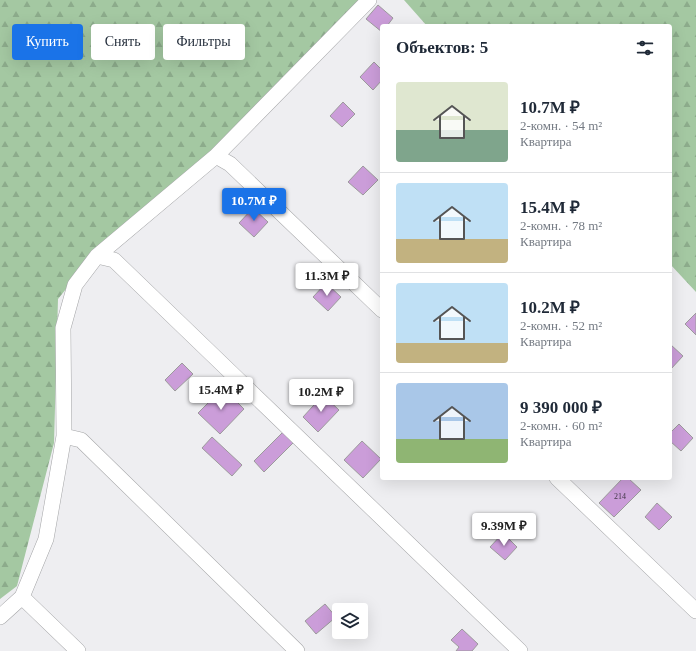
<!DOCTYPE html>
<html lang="ru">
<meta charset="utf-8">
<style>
:root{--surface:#fff;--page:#f6f6f7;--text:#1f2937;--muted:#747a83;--line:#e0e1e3;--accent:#1a73e8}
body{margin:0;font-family:"Times New Roman",serif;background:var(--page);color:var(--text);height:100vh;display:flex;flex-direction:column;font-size:15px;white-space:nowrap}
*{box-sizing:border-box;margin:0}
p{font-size:13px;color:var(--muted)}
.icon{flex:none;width:22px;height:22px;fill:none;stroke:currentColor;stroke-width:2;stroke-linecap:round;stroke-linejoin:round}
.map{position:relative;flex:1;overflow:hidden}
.drawer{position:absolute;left:380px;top:24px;width:292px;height:456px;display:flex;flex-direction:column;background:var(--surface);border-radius:4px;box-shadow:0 4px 16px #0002}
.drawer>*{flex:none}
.guide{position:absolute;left:12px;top:24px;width:308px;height:36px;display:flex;gap:8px}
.fabs{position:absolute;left:332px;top:603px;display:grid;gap:8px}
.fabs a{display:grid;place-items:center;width:36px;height:36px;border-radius:4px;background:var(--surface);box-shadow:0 4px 16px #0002;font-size:20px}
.price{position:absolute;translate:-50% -34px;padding:0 9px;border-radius:4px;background:#fff;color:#222;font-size:13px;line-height:26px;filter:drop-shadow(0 1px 2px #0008)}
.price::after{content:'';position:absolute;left:50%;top:24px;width:12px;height:9px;margin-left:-6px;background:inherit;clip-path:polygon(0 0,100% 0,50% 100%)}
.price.current{background:var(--accent);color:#fff}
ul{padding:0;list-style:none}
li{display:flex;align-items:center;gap:12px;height:100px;padding:0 16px}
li+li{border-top:1px solid var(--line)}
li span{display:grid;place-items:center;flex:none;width:112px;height:80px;border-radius:4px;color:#555}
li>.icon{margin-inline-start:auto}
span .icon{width:48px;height:48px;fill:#fffc;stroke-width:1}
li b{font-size:17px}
h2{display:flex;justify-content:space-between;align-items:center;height:48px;padding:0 16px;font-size:17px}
.tag{padding:0 14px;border-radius:4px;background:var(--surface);box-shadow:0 4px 16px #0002;font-size:14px;line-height:36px}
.tag.current{background:var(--accent);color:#fff}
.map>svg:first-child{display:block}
.forest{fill:url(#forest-firs)}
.building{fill:#cb9dd9;stroke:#9c9a9c}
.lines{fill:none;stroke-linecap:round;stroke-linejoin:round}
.minor-casing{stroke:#a4a5a7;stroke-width:16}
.minor{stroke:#fff;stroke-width:15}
.labels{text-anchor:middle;stroke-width:3;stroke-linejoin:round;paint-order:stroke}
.number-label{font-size:8px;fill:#423747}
</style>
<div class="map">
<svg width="696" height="651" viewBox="0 0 696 651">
<defs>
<pattern id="forest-firs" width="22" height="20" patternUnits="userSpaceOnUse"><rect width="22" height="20" fill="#a4c8a2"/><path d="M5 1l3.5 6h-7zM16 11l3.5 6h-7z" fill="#8cab8b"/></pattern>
</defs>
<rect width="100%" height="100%" fill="#eeeef1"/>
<path class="forest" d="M0,0H363L202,161L106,239L58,299L54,443L17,586L0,599Z
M404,0H696V292L670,264V26H427Z"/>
<path class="building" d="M378,5L393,18L387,26H382V32L366,19Z
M374,62L382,70V80L373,90L360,77Z
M343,102L355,114L342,127L330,116Z
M363,166L378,180L363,195L348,182Z
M253,208L268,222L254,237L239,223Z
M326,283L341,297L328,311L313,297Z
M696,313V335L685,324Z
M670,344L683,356L670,370Z
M182,363L193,374L175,391L165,380Z
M223,388L244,409L220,434L198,413Z
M323,395L339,410L318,432L303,417Z
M679,424L693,438L681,451L670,441V433Z
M283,432L294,442L264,472L254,461Z
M212,437L242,465L232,476L202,448Z
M362,441L381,459L363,478L344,460Z
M623,478H628L641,490L614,517L599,503Z
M657,503L672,517L659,530L645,517Z
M503,533L517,547L505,560L490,547Z
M325,604L336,617L316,634L305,621Z
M462,629L478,644L472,651H456L459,647L451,640Z"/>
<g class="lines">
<defs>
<path id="minor" d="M216,156L230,164L382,310
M97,256L114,260L520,651
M64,436L81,440L297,651
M557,478L696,611
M22,597L78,651
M0,617L22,597L46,539L64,436L63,328L75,285L97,256L216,156L369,0"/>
</defs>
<use href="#minor" class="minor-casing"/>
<use href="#minor" class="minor"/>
</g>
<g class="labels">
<g class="number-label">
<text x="620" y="499">214</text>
</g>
</g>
</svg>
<div class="fabs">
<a><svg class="icon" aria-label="layers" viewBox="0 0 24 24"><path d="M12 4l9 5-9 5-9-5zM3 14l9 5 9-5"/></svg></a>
</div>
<b class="price current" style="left:254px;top:222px">10.7M ₽</b>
<b class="price" style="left:327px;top:297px">11.3M ₽</b>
<b class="price" style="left:221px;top:411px">15.4M ₽</b>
<b class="price" style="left:321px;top:413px">10.2M ₽</b>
<b class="price" style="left:504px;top:547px">9.39M ₽</b>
<div class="guide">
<a class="tag current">Купить</a>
<a class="tag">Снять</a>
<a class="tag">Фильтры</a>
</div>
<section class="drawer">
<h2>Объектов: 5<svg class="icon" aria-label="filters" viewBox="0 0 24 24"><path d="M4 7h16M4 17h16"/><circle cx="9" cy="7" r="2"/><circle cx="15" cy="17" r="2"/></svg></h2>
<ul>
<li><span style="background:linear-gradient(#dfe7d0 60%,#7fa58c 0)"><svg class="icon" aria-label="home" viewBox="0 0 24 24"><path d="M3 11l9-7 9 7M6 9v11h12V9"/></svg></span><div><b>10.7M ₽</b><p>2-комн. · 54 m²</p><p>Квартира</p></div></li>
<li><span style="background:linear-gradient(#bfe0f5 70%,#c2b280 0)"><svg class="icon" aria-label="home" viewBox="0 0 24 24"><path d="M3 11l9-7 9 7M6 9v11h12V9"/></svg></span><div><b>15.4M ₽</b><p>2-комн. · 78 m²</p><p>Квартира</p></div></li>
<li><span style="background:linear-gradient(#bfe0f5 75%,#c2b280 0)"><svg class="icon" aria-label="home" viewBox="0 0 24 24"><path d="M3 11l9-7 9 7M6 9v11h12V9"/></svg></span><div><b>10.2M ₽</b><p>2-комн. · 52 m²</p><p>Квартира</p></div></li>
<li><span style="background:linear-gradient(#a9c7e8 70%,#8fb573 0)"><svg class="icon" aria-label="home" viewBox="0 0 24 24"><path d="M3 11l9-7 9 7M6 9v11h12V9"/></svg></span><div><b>9 390 000 ₽</b><p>2-комн. · 60 m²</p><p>Квартира</p></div></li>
</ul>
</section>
</div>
